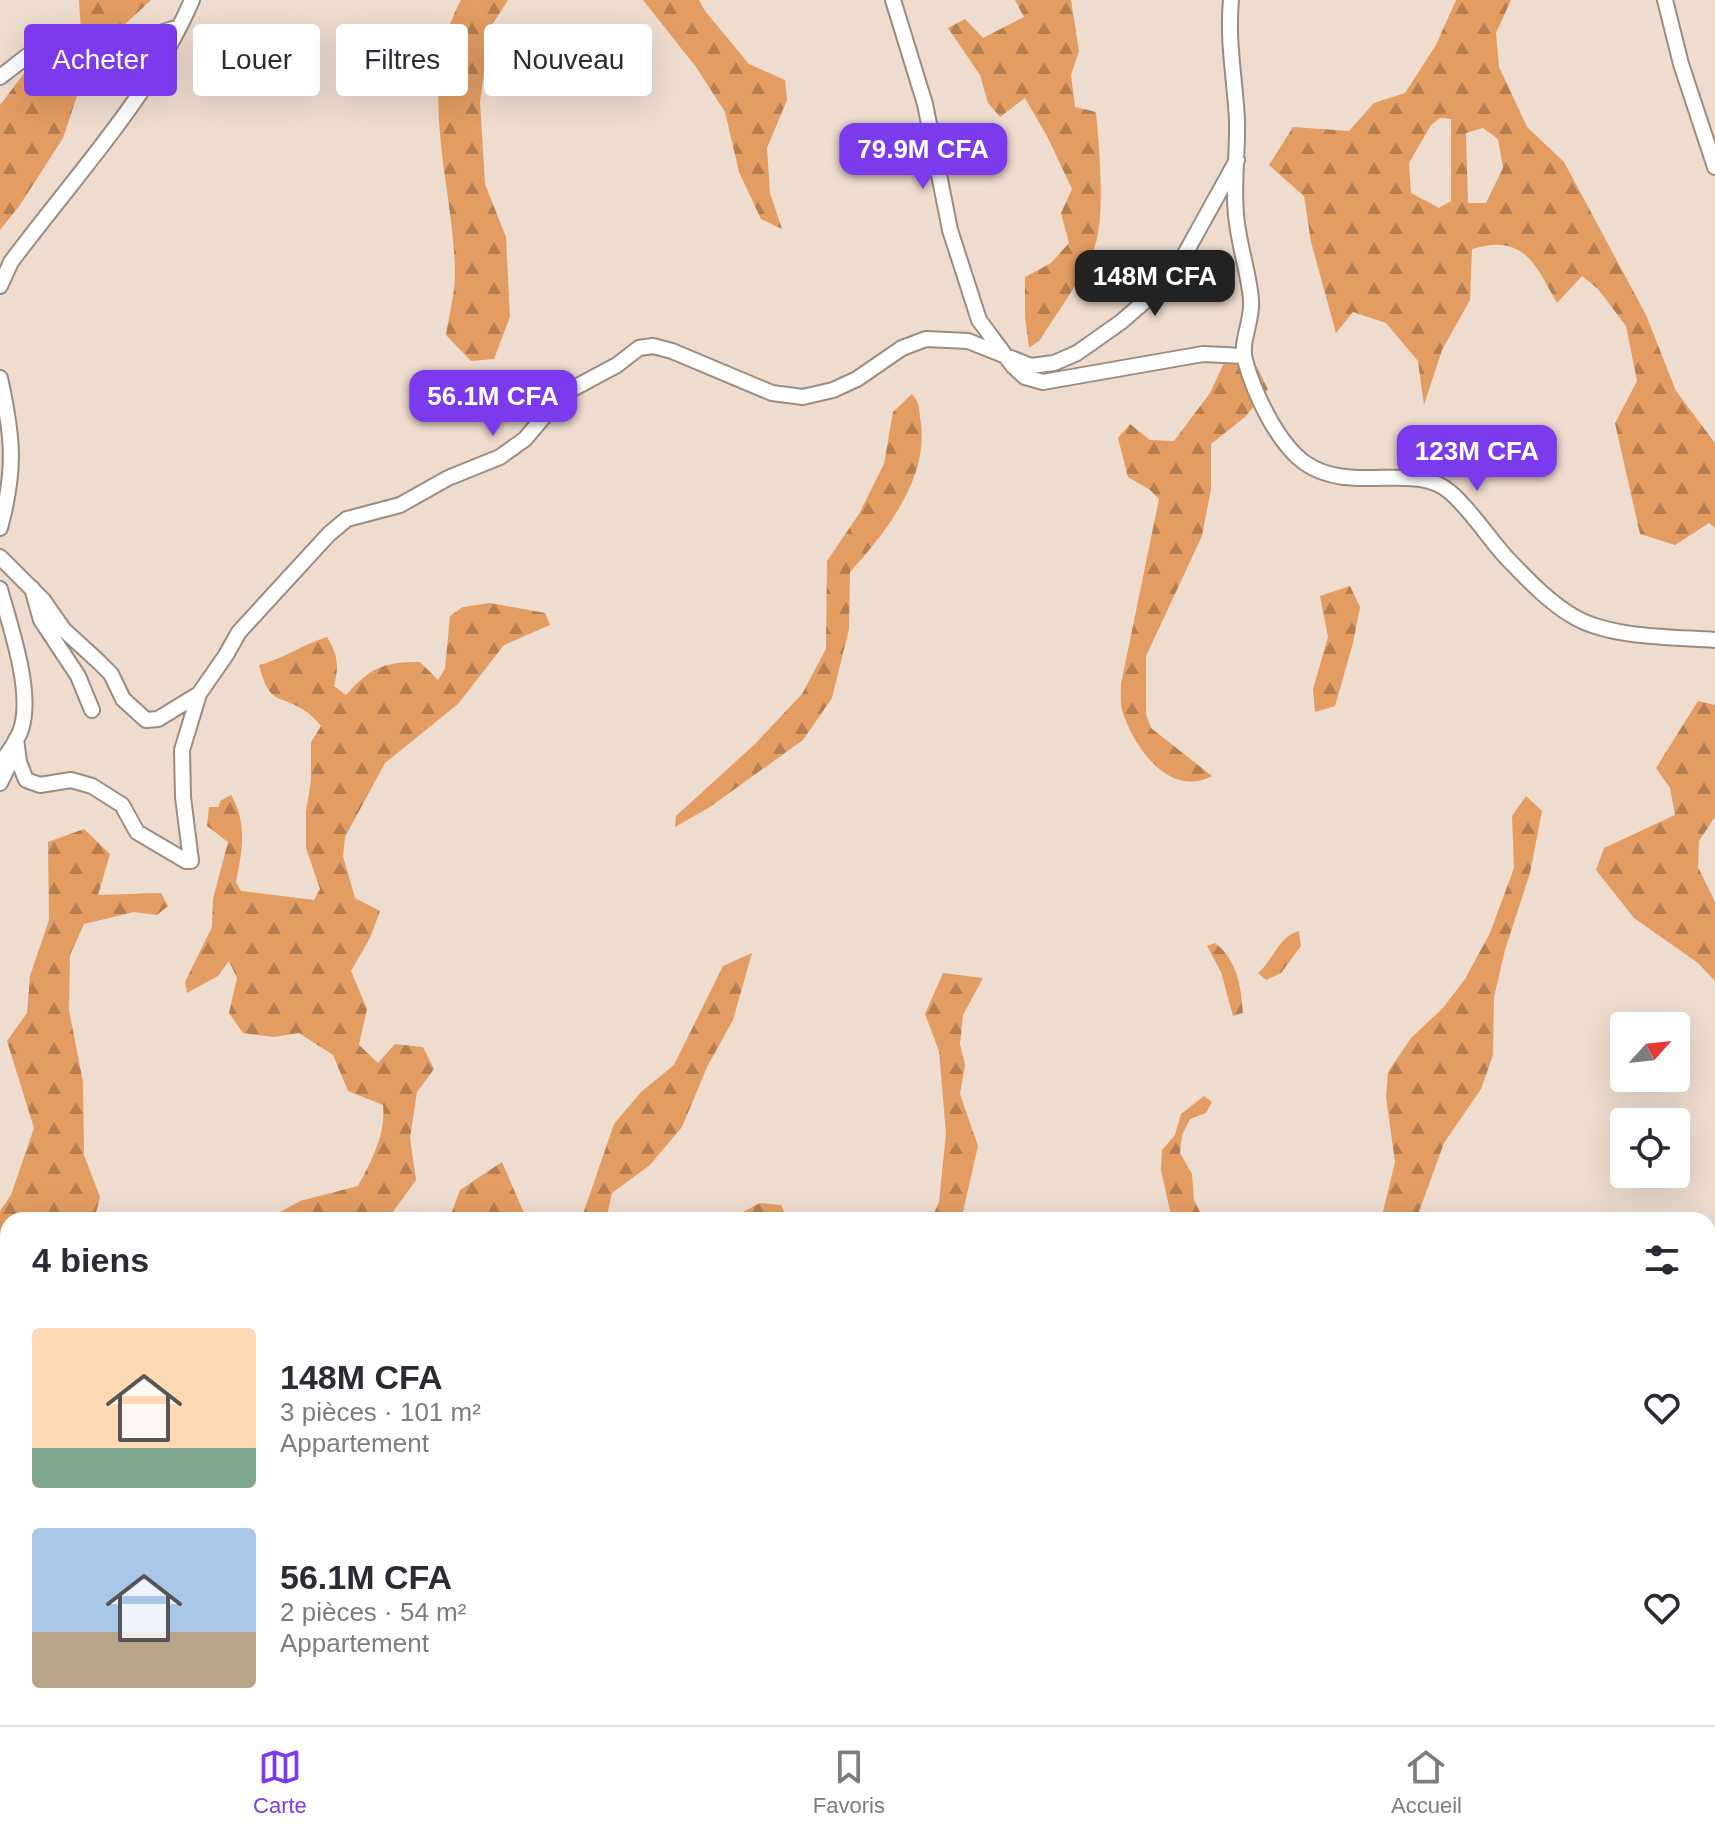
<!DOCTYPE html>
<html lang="fr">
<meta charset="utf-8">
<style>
:root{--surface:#fff;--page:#f2f2f3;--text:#2b2b33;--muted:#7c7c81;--line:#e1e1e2;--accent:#7c3aed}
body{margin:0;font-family:Helvetica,sans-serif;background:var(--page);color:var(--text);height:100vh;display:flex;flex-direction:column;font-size:30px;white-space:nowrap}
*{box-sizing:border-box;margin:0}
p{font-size:26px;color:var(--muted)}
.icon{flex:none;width:44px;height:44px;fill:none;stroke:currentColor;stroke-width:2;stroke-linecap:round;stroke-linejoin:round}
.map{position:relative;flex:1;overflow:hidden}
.drawer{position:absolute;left:0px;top:1212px;width:1716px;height:514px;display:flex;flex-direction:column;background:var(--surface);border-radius:24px 24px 0 0;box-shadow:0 8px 32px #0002}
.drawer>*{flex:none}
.hud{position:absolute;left:24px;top:24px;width:800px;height:72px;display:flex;gap:16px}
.needle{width:52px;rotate:63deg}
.buttons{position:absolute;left:1610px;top:1012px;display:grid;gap:16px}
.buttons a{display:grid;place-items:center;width:80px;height:80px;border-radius:8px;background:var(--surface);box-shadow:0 8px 32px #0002;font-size:40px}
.price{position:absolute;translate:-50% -68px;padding:0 18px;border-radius:16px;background:var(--accent);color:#fff;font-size:26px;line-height:52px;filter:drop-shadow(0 2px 4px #0008)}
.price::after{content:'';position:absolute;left:50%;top:48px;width:24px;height:18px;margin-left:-12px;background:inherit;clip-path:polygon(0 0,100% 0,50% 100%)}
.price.selected{background:#222;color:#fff}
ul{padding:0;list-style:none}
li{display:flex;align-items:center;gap:24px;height:200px;padding:0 32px}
li span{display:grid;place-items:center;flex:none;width:224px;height:160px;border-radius:8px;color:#555}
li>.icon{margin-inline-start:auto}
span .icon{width:96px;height:96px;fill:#fffc;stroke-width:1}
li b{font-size:34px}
h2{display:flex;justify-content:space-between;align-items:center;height:96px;padding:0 32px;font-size:34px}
.tag{padding:0 28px;border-radius:8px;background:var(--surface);box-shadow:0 8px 32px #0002;font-size:28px;line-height:72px}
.tag.selected{background:var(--accent);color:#fff}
.tab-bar{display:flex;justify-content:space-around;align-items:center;height:112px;border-top:2px solid var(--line);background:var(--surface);font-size:22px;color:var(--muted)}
.tab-bar a{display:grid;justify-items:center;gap:4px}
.tab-bar .selected{color:var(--accent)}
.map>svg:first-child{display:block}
.forest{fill:url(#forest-firs);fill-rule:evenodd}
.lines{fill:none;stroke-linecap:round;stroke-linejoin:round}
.river{stroke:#6f9fe9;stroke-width:18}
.minor-casing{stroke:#9c8c80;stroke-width:18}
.minor{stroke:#fff;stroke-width:14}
</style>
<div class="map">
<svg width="1715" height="1725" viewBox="0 0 1715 1725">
<defs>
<pattern id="forest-firs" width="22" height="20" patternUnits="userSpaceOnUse" patternTransform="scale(2)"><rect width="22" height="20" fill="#e39c62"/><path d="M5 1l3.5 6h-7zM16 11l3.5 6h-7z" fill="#b77e4f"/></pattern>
</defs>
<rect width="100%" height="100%" fill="#eedccf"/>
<path class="forest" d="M79,0H151L107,41L81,31Z
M461,0H508L490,28L480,102L485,184L506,237L510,317L494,359L471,361L446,335C449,315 455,293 455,274C454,183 414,85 461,0Z
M643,0H699L705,11L749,64L785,80L787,100L767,148L770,193L782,229L761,219L739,172L725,112L696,67Z
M1015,0H1071L1079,51L1071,75L1075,107L1096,112C1099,148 1107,222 1092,254C1079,284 1057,312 1040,340L1029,348L1025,317V277L1051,263L1069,243L1061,213L1072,189L1048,138L1025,98L1000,117L988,103L980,75L948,28L965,19L983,38L1024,17Z
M1456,0H1511L1496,33L1499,67L1527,127L1564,162L1646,315L1676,391L1715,443V528L1709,523L1675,545L1640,534L1615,423L1637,381L1626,326L1598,289L1582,276L1557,303C1535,264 1524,233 1472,249L1470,300L1442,350L1424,405L1418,361L1386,323L1353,312L1336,333L1311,242L1304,196L1269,165L1293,127L1349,131L1374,103L1405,93L1436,45ZM1440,118L1451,119V201L1439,208L1411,193L1409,163L1431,125ZM1483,128L1498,139L1503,168L1486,203H1468L1466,133Z
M63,45L77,55L83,78L63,138L20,205L0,230V105L35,59Z
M1224,363L1257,367L1268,389L1245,417L1211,444V489L1202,536L1146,656V714L1151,728L1212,776C1169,799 1133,746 1122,710C1120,702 1121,692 1121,684L1159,499L1150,490L1128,477L1118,438L1130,424L1150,440L1174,441L1210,393Z
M912,394C919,401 919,408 920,417C931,476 887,531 850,572L849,629L832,698L803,740L710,807L675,827L676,816L755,744L802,694L826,649L827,561L859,514L884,464L893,412Z
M1350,586L1360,607L1353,643L1335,706L1315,712L1313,689L1328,637L1320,596Z
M490,603L545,613L550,625L504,645L458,704L385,763L345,837L343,856L355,898L380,911L370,938L351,971L367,1009L359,1045L378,1063L395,1044L423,1047L434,1069L417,1092L410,1138L416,1180L390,1216L381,1220H266L300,1201L358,1186C372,1160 386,1134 383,1105L348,1091L333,1055L299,1033L274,1037L243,1033L229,1013L237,978L229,961L218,976L187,993L185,982L212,927L213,899L228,842L207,826L209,807H219L220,801L231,795C248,824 242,851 236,882L241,891L314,900L320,889L306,848V812L311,781V742L321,726C317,721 312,716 307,712C280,693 270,708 259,665C284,659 303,644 327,637C338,655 339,666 334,686L346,695C370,668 383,662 420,662L438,680L445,669L450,616L463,607Z
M1698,701L1715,705V817L1699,841L1698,867L1715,902V981L1698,963L1634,918L1596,870L1604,848L1675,815L1670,788L1656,768Z
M1526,796L1542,811L1530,873L1505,950L1494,997L1493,1055L1481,1089L1444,1143L1416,1220H1381L1395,1162L1386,1097L1388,1072L1411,1038L1443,1008L1465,979L1490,933L1514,868L1512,816Z
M84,829L110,854L98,895L161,893L168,906L157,915L134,912L84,924L70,955L69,1010L83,1082L84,1155L100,1197L94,1220H8V1272L0,1268V1211L11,1195L34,1128L7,1041L27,1013L30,976L49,920L48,842Z
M1299,931L1301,946L1281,973L1266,980L1258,973C1274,959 1279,936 1299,931Z
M1215,943C1237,960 1241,986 1243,1013L1233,1016L1221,972L1207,946Z
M752,953L733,1020L707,1067L682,1127L650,1165L612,1193L606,1220H581L614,1124L641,1092L674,1065L723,966Z
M943,973L983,978L963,1015L960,1044L965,1065L960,1094L978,1146L961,1220H931L939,1202L946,1133L939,1051L925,1014Z
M1204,1096L1212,1102L1206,1113L1190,1119L1182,1135L1180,1153L1192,1174L1194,1200L1204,1220H1172L1161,1170L1162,1150L1175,1135L1181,1114Z
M502,1162L527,1220H449L460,1190Z
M760,1203L781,1205L788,1220H728Z
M0,1462L8,1469V1558L2,1565L8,1581V1718H249L253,1725H0Z
M417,1718H515L516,1725H420Z"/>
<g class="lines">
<path class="river" d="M1708,1412L1715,1409
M0,1476H8"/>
<defs>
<path id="minor" d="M893,0L925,104L950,230L979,320L1013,366L1025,377L1043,382L1203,354L1244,356
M1231,0C1227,41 1235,80 1237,120C1238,154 1232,190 1237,223C1240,249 1249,274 1251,300C1253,320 1240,341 1245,360C1254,393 1277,443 1305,463C1351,495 1414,461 1450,492C1471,510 1487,536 1505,556C1526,578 1551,605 1578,619C1615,638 1674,637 1715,640
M1665,0L1681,64L1715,167
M0,77C14,67 51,34 67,36C80,38 90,48 103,51L179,27
M0,286L11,262C74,177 150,98 192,0
M0,378C13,437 16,469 0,528
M0,557L43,600L64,630L99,662L111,674L123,699L146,720L158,719L199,694
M32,588L41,620L78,676L92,710
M0,589C10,626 32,688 22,726C19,739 8,753 0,764
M16,739L19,762L26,780L40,785L71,780L92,786L122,805L137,832L186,861H191L183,797L182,750L199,694L226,655L239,632L329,534L347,519L400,505L448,478L500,457L525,439L563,394L617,365L639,348L653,346L672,351L772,393L803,397L833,390L857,379L902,348L926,339L968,341L1031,366L1054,363L1077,353L1121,322L1159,289L1180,263L1237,160
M0,783L14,755
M321,1718L324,1725"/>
</defs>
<use href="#minor" class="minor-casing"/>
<use href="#minor" class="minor"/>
</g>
</svg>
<div class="buttons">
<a><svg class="needle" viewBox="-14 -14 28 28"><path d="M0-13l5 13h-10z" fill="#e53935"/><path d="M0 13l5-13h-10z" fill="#7c7c81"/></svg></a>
<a><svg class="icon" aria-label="locate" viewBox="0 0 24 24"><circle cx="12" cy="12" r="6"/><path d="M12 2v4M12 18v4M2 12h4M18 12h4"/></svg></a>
</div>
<b class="price" style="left:923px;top:191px">79.9M CFA</b>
<b class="price selected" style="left:1155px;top:318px">148M CFA</b>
<b class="price" style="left:493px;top:438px">56.1M CFA</b>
<b class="price" style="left:1477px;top:493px">123M CFA</b>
<div class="hud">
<a class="tag selected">Acheter</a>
<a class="tag">Louer</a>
<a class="tag">Filtres</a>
<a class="tag">Nouveau</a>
</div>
<section class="drawer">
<h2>4 biens<svg class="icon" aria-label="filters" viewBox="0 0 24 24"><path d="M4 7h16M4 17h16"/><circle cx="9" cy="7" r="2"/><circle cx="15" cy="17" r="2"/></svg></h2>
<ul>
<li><span style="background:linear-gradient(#ffd9b3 75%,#7fa58c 0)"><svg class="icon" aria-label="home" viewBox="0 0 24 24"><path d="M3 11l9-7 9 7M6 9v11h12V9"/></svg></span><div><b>148M CFA</b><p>3 pièces · 101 m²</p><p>Appartement</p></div><svg class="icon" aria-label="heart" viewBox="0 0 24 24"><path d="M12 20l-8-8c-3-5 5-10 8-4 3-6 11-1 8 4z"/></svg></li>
<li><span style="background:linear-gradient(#a9c7e8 65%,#b9a48a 0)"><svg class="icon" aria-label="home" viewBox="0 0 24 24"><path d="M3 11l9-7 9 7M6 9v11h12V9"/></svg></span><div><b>56.1M CFA</b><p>2 pièces · 54 m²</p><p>Appartement</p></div><svg class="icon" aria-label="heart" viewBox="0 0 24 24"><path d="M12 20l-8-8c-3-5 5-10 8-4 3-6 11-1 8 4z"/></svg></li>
</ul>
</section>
</div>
<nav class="tab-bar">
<a class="selected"><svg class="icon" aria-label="map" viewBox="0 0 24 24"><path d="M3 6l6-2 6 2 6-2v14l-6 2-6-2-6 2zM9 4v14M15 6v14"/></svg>Carte</a>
<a><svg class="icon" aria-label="saved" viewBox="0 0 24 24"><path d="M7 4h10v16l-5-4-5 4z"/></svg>Favoris</a>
<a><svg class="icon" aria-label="home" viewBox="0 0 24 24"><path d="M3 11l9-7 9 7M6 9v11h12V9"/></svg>Accueil</a>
</nav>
